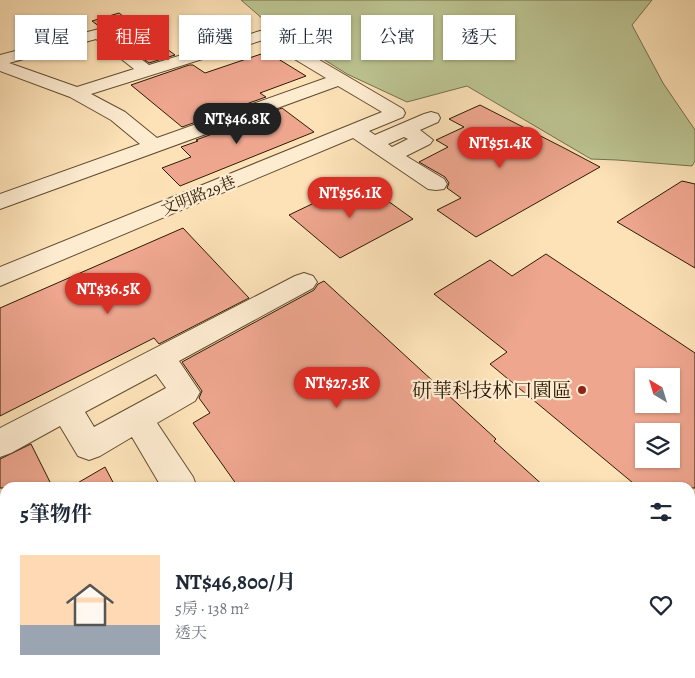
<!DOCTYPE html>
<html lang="zh-TW">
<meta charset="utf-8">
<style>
:root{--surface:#fff;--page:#f2f2f3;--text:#1f2937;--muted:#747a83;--accent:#d93025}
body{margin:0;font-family:Alegreya,"Noto Serif TC",serif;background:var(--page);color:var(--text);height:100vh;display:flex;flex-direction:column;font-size:19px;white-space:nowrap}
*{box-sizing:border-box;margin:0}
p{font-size:16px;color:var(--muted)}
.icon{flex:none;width:28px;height:28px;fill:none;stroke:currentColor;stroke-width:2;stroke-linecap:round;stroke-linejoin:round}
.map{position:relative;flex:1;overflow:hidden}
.drawer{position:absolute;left:0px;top:482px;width:695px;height:196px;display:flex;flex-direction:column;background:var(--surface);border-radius:15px 15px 0 0;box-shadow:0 1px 4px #0004}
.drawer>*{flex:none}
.hud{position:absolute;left:15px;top:15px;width:665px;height:45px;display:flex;gap:10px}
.needle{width:32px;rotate:322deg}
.tools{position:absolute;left:635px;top:368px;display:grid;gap:10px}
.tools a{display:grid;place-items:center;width:45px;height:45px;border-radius:0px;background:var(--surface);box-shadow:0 1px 4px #0004;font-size:25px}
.price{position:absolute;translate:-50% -42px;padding:0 11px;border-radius:18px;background:var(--accent);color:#fff;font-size:16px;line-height:32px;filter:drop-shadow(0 1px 2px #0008)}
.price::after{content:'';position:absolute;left:50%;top:30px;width:15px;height:11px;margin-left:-8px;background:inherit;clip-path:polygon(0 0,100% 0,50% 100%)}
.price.on{background:#222;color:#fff}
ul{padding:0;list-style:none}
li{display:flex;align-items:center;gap:15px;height:125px;padding:0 20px}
li span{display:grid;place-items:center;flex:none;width:140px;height:100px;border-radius:0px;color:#555}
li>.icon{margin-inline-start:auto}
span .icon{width:60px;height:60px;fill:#fffc;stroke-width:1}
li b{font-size:21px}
h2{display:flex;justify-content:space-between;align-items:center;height:60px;padding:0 20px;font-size:21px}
.chip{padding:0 18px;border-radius:0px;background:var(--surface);box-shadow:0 1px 4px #0004;font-size:18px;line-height:45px}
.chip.on{background:var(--accent);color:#fff}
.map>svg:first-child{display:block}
.green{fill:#bcc492;stroke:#75704b}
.building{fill:#eea68f;stroke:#2e1b04;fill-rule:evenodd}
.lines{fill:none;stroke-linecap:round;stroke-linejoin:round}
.minor-casing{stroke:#624d31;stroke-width:2}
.minor{fill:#feecd1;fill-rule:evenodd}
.poi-dot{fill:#8f2418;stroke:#feecd1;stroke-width:2}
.labels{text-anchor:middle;stroke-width:4.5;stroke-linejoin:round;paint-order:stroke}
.far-street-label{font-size:16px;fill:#2e1b04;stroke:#feecd1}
.poi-label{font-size:20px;fill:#2e1b04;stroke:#feecd1;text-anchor:end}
</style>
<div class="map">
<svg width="695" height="678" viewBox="0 0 695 678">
<rect width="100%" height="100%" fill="#fde2b8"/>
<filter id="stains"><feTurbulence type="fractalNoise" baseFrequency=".004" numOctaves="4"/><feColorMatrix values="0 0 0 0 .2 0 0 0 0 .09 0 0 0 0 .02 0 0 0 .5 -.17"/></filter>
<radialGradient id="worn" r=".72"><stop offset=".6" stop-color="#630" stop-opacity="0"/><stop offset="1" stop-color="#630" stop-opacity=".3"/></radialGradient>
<path class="green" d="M241,0H652L632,25L663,83L695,130V161L692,166L617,160L591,159L467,86L407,102L347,74L272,27Z"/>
<path class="building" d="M119,13L175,55L149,63L92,21Z
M267,52L306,76L260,93L266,97L182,127L131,85L189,65H193L205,73Z
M480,105L566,149L600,167L476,237L437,210L461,198L447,188L449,183L445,177L419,162L448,147L436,140L464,127L449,119Z
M282,108L314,132L180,186L162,168L191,157L181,147L198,141L196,140Z
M360,181L413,219L340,258L289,215Z
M682,181L695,184V268L617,222Z
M183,228L249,298L159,344L154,338L0,416V308Z
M546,254L695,353V488H639L490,364L507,352L434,294L490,260L512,276ZM644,376H671V404H644ZM644,431H671V459H644Z
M324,281L496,439L494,441L546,488H239L193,423L210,413L199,398L202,391L182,362L314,290L318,284Z
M31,444L53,488H0V459Z
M105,467L116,488H69Z"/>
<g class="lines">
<defs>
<path id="minor" d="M99,29L104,31L149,65L260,31H270L403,109L405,113L403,117L369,131L375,135L424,114L431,112L438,114L440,118L438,122L420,130L433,140L430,144L406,156L444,179L447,184L444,189L436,190L428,189L353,138L0,286V267L382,112L338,86L0,209V194L140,144L111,120L70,97L0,71V55ZM96,39L134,69L77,87L9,63ZM263,40L326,78L157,138L125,112L91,94ZM404,137L408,139L392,147L388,144Z
M304,273L313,276L317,282L313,288L179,361L200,392L195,401L157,423L193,477L197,488H162L132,437L100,456L89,460L78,456L60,426L11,453L0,457V428L295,276ZM156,374L166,388L94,427L85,412Z
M107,674H152L151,678H106Z
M278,674H320L321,678H279Z"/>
</defs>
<use href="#minor" class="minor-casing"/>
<use href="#minor" class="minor"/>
</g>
<circle class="poi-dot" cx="582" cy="390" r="5"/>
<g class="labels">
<g class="far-street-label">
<text transform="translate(198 195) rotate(-22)" y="6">文明路29巷</text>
</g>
<g class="poi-label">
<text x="572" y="397">研華科技林口園區</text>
</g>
</g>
<rect width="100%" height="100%" filter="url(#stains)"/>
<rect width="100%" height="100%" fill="url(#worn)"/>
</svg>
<div class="tools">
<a><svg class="needle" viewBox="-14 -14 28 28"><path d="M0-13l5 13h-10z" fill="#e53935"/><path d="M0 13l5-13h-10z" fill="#747a83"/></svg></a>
<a><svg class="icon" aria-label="layers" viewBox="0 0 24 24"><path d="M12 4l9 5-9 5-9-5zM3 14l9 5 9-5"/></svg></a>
</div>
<b class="price on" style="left:237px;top:145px">NT$46.8K</b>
<b class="price" style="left:500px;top:169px">NT$51.4K</b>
<b class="price" style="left:350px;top:219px">NT$56.1K</b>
<b class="price" style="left:108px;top:315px">NT$36.5K</b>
<b class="price" style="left:337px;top:409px">NT$27.5K</b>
<div class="hud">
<a class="chip">買屋</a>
<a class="chip on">租屋</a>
<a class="chip">篩選</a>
<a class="chip">新上架</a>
<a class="chip">公寓</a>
<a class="chip">透天</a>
</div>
<section class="drawer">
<h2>5筆物件<svg class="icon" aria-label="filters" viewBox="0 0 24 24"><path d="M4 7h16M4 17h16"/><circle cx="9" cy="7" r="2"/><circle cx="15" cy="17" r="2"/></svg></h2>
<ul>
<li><span style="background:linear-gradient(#ffd9b3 70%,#9aa5b1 0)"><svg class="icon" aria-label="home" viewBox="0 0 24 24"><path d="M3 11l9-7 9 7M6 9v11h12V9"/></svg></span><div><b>NT$46,800/月</b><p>5房 · 138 m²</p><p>透天</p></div><svg class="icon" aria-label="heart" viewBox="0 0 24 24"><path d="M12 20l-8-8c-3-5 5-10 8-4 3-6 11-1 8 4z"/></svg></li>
</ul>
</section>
</div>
